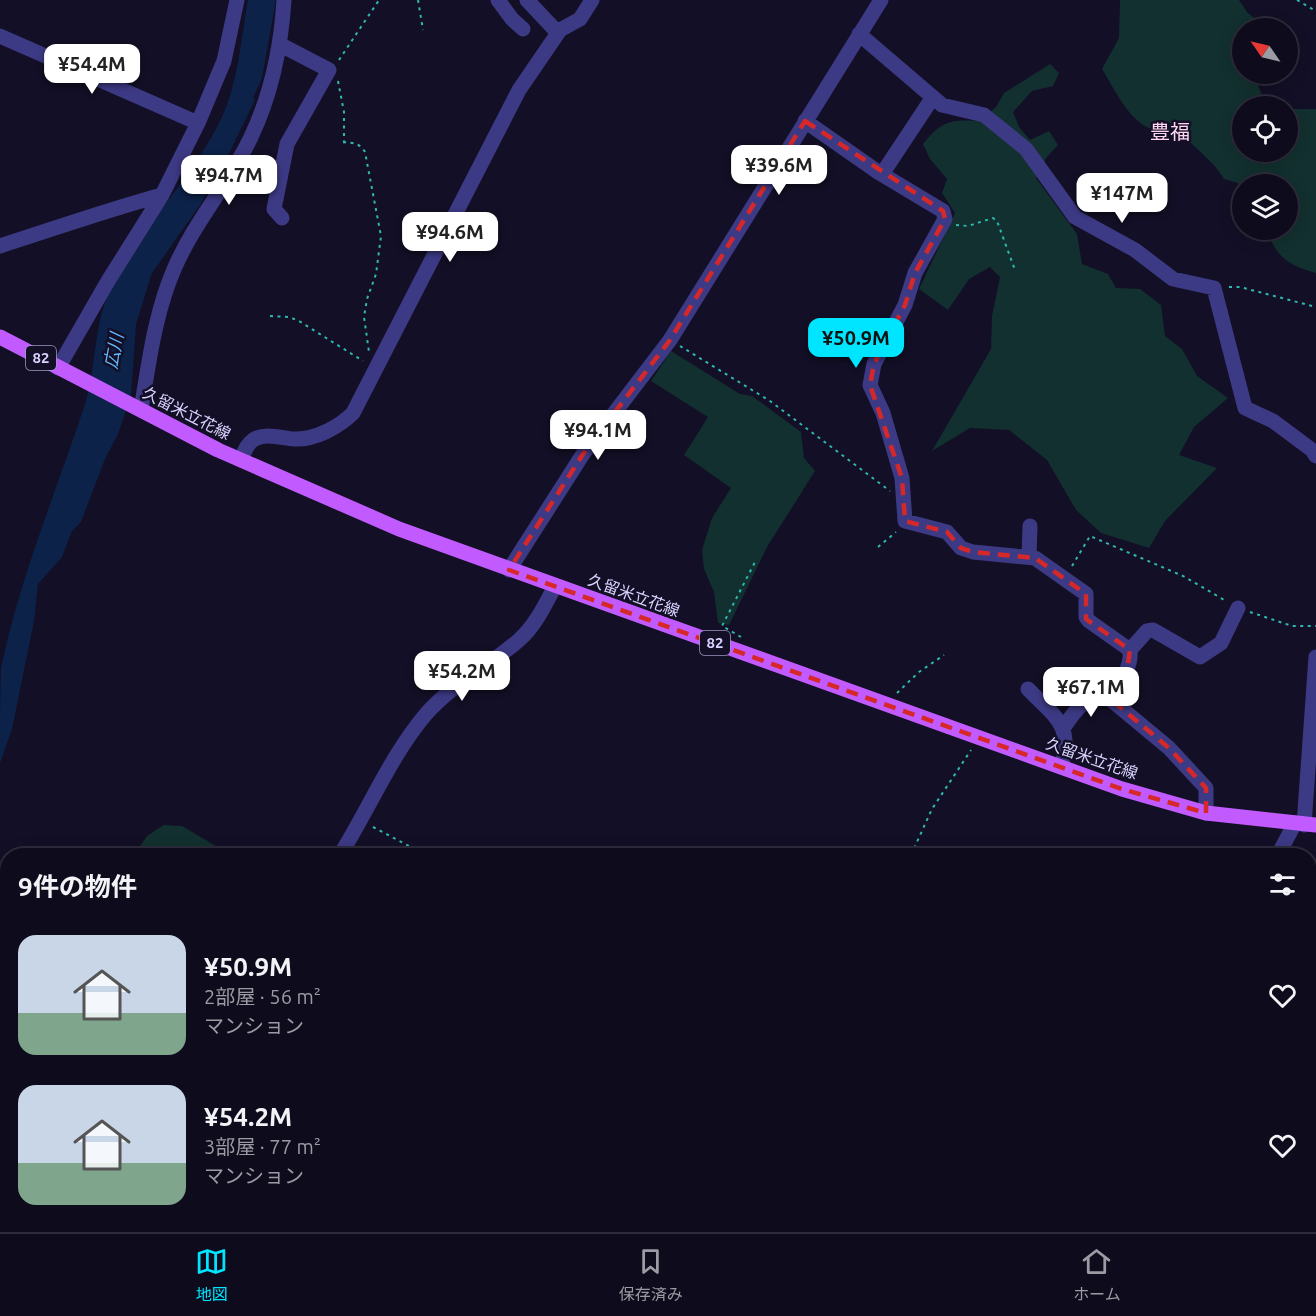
<!DOCTYPE html>
<html lang="ja">
<meta charset="utf-8">
<style>
:root{--surface:#0e0b1c;--page:#171425;--text:#f1f3f6;--muted:#9b9ba3;--line:#2e2b3b;--accent:#00e5ff}
body{margin:0;font-family:Ubuntu,"Noto Sans JP",sans-serif;background:var(--page);color:var(--text);height:100vh;display:flex;flex-direction:column;font-size:22px;white-space:nowrap}
*{box-sizing:border-box;margin:0}
p{font-size:20px;color:var(--muted)}
.icon{flex:none;width:33px;height:33px;fill:none;stroke:currentColor;stroke-width:2;stroke-linecap:round;stroke-linejoin:round}
.map{position:relative;flex:1;overflow:hidden}
.details{position:absolute;left:0px;top:848px;width:1317px;height:386px;display:flex;flex-direction:column;background:var(--surface);border-radius:24px 24px 0 0;box-shadow:0 3px 15px #0003,0 0 0 2px var(--line)}
.details>*{flex:none}
.needle{width:39px;rotate:304deg}
.buttons{position:absolute;left:1232px;top:18px;display:grid;gap:12px}
.buttons a{display:grid;place-items:center;width:66px;height:66px;border-radius:50%;background:var(--surface);box-shadow:0 3px 15px #0003,0 0 0 2px var(--line);font-size:30px}
.price{position:absolute;translate:-50% -51px;padding:0 14px;border-radius:12px;background:#fff;color:#222;font-size:20px;line-height:39px;filter:drop-shadow(0 2px 3px #0008)}
.price::after{content:'';position:absolute;left:50%;top:36px;width:18px;height:14px;margin-left:-9px;background:inherit;clip-path:polygon(0 0,100% 0,50% 100%)}
.price.current{background:var(--accent);color:#111}
ul{padding:0;list-style:none}
li{display:flex;align-items:center;gap:18px;height:150px;padding:0 18px}
li span{display:grid;place-items:center;flex:none;width:168px;height:120px;border-radius:18px;color:#555}
li>.icon{margin-inline-start:auto}
span .icon{width:72px;height:72px;fill:#fffc;stroke-width:1}
li b{font-size:26px}
h2{display:flex;justify-content:space-between;align-items:center;height:72px;padding:0 18px;font-size:26px}
.dock{display:flex;justify-content:space-around;align-items:center;height:84px;border-top:2px solid var(--line);background:var(--surface);font-size:16px;color:var(--muted)}
.dock a{display:grid;justify-items:center;gap:3px}
.dock .current{color:var(--accent)}
.map>svg:first-child{display:block}
.green{fill:#12302f}
.water{fill:#0c2248}
.lines{fill:none;stroke-linecap:round;stroke-linejoin:round}
.path{stroke:#2fb8b0;stroke-width:2;stroke-dasharray:3 4.5;stroke-linecap:butt}
.minor{stroke:#3d3a85;stroke-width:15}
.major{stroke:#c25bff;stroke-width:15}
.marked{fill:none;stroke:#d62828;stroke-width:4.5;stroke-dasharray:12 8;stroke-linejoin:round}
.labels{text-anchor:middle;stroke-width:5;stroke-linejoin:round;paint-order:stroke}
.shield{fill:#130f26;stroke:#9e99be;stroke-width:1.5}
.shield-label{font-size:15px;font-weight:bold;fill:#d9d4ff}
.street-label{font-size:16px;fill:#d9d4ff;stroke:#130f26}
.water-label{font-size:18px;font-style:italic;fill:#62b6ff;stroke:#130f26}
.quarter-label{font-size:20px;fill:#ffd6f0;stroke:#130f26}
</style>
<div class="map">
<svg width="1316" height="1232" viewBox="0 0 1316 1232">
<rect width="100%" height="100%" fill="#130f26"/>
<path class="green" d="M1120,0H1239L1247,12L1266,28H1242V74H1253L1267,106H1242V152H1287V109H1316V273C1290,266 1275,257 1268,231L1287,230V184H1242V189L1238,183L1224,179C1213,160 1195,149 1180,132C1172,131 1161,132 1152,129C1129,122 1114,88 1102,69L1119,38Z
M1050,64L1059,73L1053,86L1032,91L1013,112L1019,127L1030,140L1049,131L1058,145L1046,158L1036,178L1077,234L1082,264L1108,274L1116,288L1140,289L1161,305L1165,336L1182,349L1197,376L1228,398L1194,427L1179,455L1217,468L1165,521L1149,548L1101,533L1076,510L1047,460L1009,430L970,428L932,451L991,349L992,316L1000,277L990,267L969,279L948,310L919,289L955,213L942,193L947,179L930,159L923,144C941,121 951,119 980,121L996,107L1004,93Z
M671,351L740,394L752,396L801,432L804,458L815,471L767,547L729,625L718,623L714,592L704,569L702,550L712,518L731,488L684,455L708,417L651,381Z
M164,825L182,826L231,855H134L147,836Z
M271,1226H445L450,1232H269Z"/>
<path class="water" d="M248,0H276L262,78L253,98L255,100L223,166L200,205L152,273L136,324L131,396L118,434L105,459L81,522L72,531L62,557L38,584L34,621L12,729L0,763C0,736 0,693 1,668C20,577 56,492 85,404C97,365 93,323 112,286C141,226 192,179 221,119C238,84 241,39 248,0Z"/>
<g class="lines">
<path class="path" d="M418,0L423,30
M1297,0L1316,11
M339,60L379,0
M338,81L344,112V146
M343,142C353,143 360,143 365,152L381,236L376,274L367,299L364,317L369,352
M956,225L968,226L993,218L997,221L1015,270
M1229,287H1240L1316,307
M270,316L289,317L299,321L363,361
M680,346L770,401L890,491
M878,547L896,532
M1072,566L1090,536L1183,576L1226,601
M1250,612L1292,626H1316
M741,637L722,626L755,562
M897,693L919,672L944,655
M373,827L426,855
M911,855L932,809L971,750
M0,871L8,873
M302,1226L304,1232
M377,1232L379,1226"/>
<path class="minor" d="M498,0L512,19L523,29
M527,0L558,33
M859,34L942,105L984,115L1026,149L1075,217L1135,250L1173,279L1214,288L1245,408L1273,421L1312,450L1316,456
M0,36L198,123
M281,45L329,70L287,144L274,209L282,218
M805,121L878,172L943,211L945,219L915,273L905,305L874,364L870,385L883,413L902,478L905,521L947,532L961,548L973,552L1035,558L1086,594V617L1089,621L1130,650C1132,669 1120,680 1109,693L1110,699L1169,748L1206,788V813
M882,174L933,97
M0,246C53,229 107,210 162,195
M58,368L108,281L162,195L198,123L224,61L237,0
M141,410C149,362 155,312 175,267C195,221 230,182 251,137C272,93 281,48 284,0
M241,460C244,453 246,445 253,440C265,432 281,438 294,439C315,440 339,427 353,413L519,90L560,30L580,19L592,0
M1029,557L1030,526
M509,570L583,454L670,340L881,0
M1130,650L1147,631L1153,630L1200,657L1221,643L1238,608
M1028,689C1055,717 1074,725 1061,767
M1064,727C1076,709 1086,695 1109,693
M1304,825L1316,657
M340,855C369,809 391,755 426,714C453,683 490,666 519,640C535,626 545,605 555,586
M1278,855L1295,823
M1310,897L1316,903
M1310,928L1316,913
M1310,1006L1316,1014
M67,1226L68,1232
M221,1226L231,1232
M1222,1226L1229,1232
M1258,1232L1259,1226"/>
<path class="major" d="M0,337L218,450L399,529L1122,789L1206,813L1316,825"/>
</g>
<path class="marked" d="M805,121L943,211L945,219L915,273L905,305L874,364L870,385L902,478L905,521L947,532L961,548L973,552L1035,558L1086,594V619L1130,650L1127,670L1107,696L1169,748L1206,788V813L1122,789L509,570L583,454L670,340Z"/>
<g class="labels">
<g class="shield">
<rect x="26" y="346" width="30" height="24" rx="4.5"/>
<rect x="700" y="631" width="30" height="24" rx="4.5"/>
</g>
<g class="shield-label">
<text x="41" y="363">82</text>
<text x="715" y="648">82</text>
</g>
<g class="street-label">
<text transform="translate(187 413) rotate(27)" y="6">久留米立花線</text>
<text transform="translate(634 595) rotate(20)" y="6">久留米立花線</text>
<text transform="translate(1092 758) rotate(19)" y="6">久留米立花線</text>
</g>
<g class="water-label">
<text transform="translate(114 351) rotate(-79)" y="6">広川</text>
</g>
<g class="quarter-label">
<text x="1170" y="139">豊福</text>
</g>
</g>
</svg>
<div class="buttons">
<a><svg class="needle" viewBox="-14 -14 28 28"><path d="M0-13l5 13h-10z" fill="#e53935"/><path d="M0 13l5-13h-10z" fill="#9b9ba3"/></svg></a>
<a><svg class="icon" aria-label="locate" viewBox="0 0 24 24"><circle cx="12" cy="12" r="6"/><path d="M12 2v4M12 18v4M2 12h4M18 12h4"/></svg></a>
<a><svg class="icon" aria-label="layers" viewBox="0 0 24 24"><path d="M12 4l9 5-9 5-9-5zM3 14l9 5 9-5"/></svg></a>
</div>
<b class="price" style="left:92px;top:95px">¥54.4M</b>
<b class="price" style="left:779px;top:196px">¥39.6M</b>
<b class="price" style="left:229px;top:206px">¥94.7M</b>
<b class="price" style="left:1122px;top:224px">¥147M</b>
<b class="price" style="left:450px;top:263px">¥94.6M</b>
<b class="price current" style="left:856px;top:369px">¥50.9M</b>
<b class="price" style="left:598px;top:461px">¥94.1M</b>
<b class="price" style="left:462px;top:702px">¥54.2M</b>
<b class="price" style="left:1091px;top:718px">¥67.1M</b>
<section class="details">
<h2>9件の物件<svg class="icon" aria-label="filters" viewBox="0 0 24 24"><path d="M4 7h16M4 17h16"/><circle cx="9" cy="7" r="2"/><circle cx="15" cy="17" r="2"/></svg></h2>
<ul>
<li><span style="background:linear-gradient(#c9d6e8 65%,#7fa58c 0)"><svg class="icon" aria-label="home" viewBox="0 0 24 24"><path d="M3 11l9-7 9 7M6 9v11h12V9"/></svg></span><div><b>¥50.9M</b><p>2部屋 · 56 m²</p><p>マンション</p></div><svg class="icon" aria-label="heart" viewBox="0 0 24 24"><path d="M12 20l-8-8c-3-5 5-10 8-4 3-6 11-1 8 4z"/></svg></li>
<li><span style="background:linear-gradient(#c9d6e8 65%,#7fa58c 0)"><svg class="icon" aria-label="home" viewBox="0 0 24 24"><path d="M3 11l9-7 9 7M6 9v11h12V9"/></svg></span><div><b>¥54.2M</b><p>3部屋 · 77 m²</p><p>マンション</p></div><svg class="icon" aria-label="heart" viewBox="0 0 24 24"><path d="M12 20l-8-8c-3-5 5-10 8-4 3-6 11-1 8 4z"/></svg></li>
</ul>
</section>
</div>
<nav class="dock">
<a class="current"><svg class="icon" aria-label="map" viewBox="0 0 24 24"><path d="M3 6l6-2 6 2 6-2v14l-6 2-6-2-6 2zM9 4v14M15 6v14"/></svg>地図</a>
<a><svg class="icon" aria-label="saved" viewBox="0 0 24 24"><path d="M7 4h10v16l-5-4-5 4z"/></svg>保存済み</a>
<a><svg class="icon" aria-label="home" viewBox="0 0 24 24"><path d="M3 11l9-7 9 7M6 9v11h12V9"/></svg>ホーム</a>
</nav>
